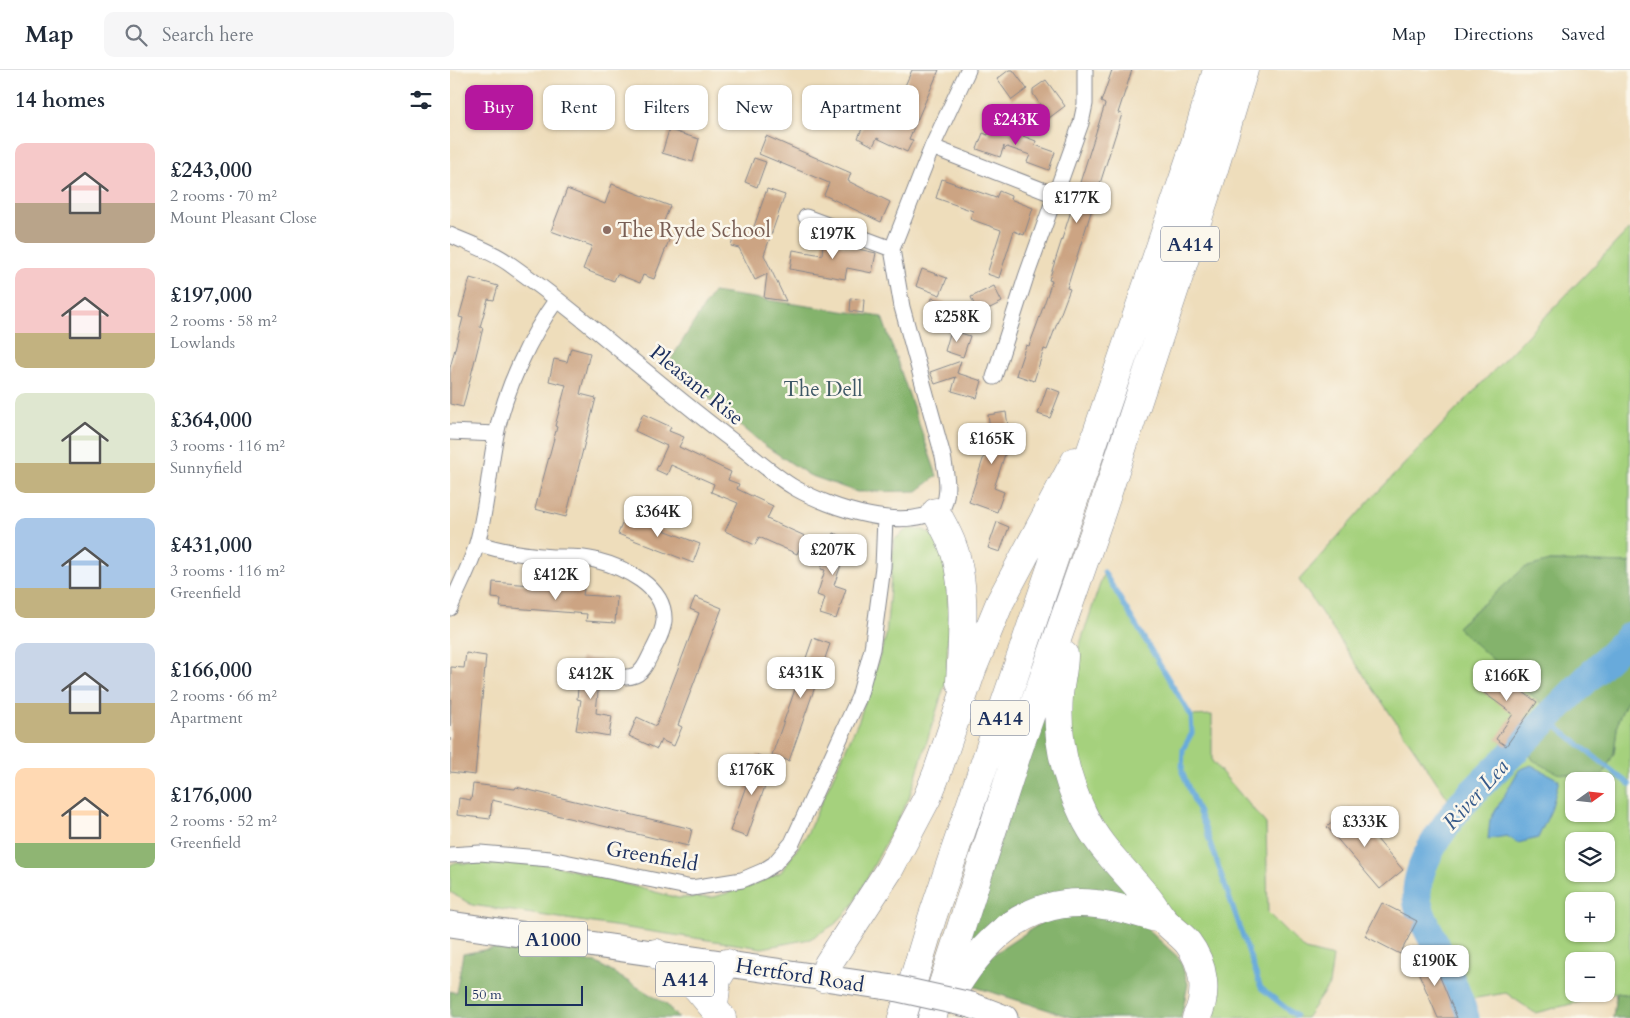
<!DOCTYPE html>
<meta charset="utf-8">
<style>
:root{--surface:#fff;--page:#f6f6f7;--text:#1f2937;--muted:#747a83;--line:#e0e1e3;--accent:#b5179e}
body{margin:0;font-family:Cardo,serif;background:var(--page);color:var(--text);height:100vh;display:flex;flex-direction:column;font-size:19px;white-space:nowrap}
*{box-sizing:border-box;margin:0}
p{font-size:16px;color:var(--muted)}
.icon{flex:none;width:28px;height:28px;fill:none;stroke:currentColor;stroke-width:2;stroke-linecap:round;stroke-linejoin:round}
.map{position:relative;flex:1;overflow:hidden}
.sheet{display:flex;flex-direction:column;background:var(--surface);width:450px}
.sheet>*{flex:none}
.guide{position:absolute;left:15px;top:15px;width:475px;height:45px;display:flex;gap:10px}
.needle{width:32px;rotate:75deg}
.buttons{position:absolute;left:1115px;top:702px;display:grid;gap:10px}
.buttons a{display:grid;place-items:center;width:50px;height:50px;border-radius:10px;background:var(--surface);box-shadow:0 1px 4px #0004;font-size:25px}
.scale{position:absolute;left:15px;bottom:12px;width:118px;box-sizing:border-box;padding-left:5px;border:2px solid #1b2f5e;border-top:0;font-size:14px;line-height:18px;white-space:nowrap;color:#1b2f5e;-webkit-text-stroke:4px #fbf7ec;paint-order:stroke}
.price{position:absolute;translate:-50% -42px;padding:0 11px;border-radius:10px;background:#fff;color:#222;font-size:16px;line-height:32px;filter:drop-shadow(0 1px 2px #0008)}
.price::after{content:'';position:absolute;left:50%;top:30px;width:15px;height:11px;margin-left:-8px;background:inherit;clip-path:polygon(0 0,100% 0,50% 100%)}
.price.current{background:var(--accent);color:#fff}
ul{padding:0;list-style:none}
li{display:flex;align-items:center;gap:15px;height:125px;padding:0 15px}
li span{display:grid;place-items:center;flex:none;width:140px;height:100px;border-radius:10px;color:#555}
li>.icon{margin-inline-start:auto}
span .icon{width:60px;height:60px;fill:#fffc;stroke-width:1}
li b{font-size:21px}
h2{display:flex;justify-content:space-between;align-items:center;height:60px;padding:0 15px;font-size:21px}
.chip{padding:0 18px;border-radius:10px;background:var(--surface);box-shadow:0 1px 4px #0004;font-size:18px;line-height:45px}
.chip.current{background:var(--accent);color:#fff}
header{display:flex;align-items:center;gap:30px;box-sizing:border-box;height:70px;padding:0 25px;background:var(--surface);border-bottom:1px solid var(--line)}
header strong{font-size:24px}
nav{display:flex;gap:28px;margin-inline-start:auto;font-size:18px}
.search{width:350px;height:45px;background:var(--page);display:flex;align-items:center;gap:12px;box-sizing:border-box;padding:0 18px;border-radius:10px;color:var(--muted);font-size:19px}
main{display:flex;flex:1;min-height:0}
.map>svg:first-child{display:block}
.green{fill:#a5d17d;stroke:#60806e;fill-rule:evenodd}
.forest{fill:#84b36c;stroke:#507165}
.water{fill:#67aadb;stroke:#416c9c}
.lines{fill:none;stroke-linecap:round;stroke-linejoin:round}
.stream{stroke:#67aadb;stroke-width:5}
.river{stroke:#67aadb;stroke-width:29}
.building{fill:#cca483}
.street-casing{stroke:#84868c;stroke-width:17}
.primary-casing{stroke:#84868c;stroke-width:27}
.highway-casing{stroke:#84868c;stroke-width:29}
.street{stroke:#fff;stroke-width:15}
.primary{stroke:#fff;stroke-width:25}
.highway{stroke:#fff;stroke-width:28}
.primary-bridge-casing{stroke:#84868c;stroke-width:27;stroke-linecap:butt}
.primary-bridge{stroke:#fff;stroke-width:25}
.education-dot{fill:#8d6e63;stroke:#fbf7ec;stroke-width:2}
.labels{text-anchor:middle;stroke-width:5;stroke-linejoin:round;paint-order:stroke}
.shield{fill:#fbf7ec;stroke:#5e6b89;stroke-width:1}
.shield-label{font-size:20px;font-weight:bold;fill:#1b2f5e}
.education-label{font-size:21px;fill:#785e54;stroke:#fbf7ec;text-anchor:start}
.street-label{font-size:21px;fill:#1b2f5e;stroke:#fbf7ec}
.park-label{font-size:21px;fill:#3e5866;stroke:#fbf7ec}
.water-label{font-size:22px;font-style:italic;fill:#365a8a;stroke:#fbf7ec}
</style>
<header>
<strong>Map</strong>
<div class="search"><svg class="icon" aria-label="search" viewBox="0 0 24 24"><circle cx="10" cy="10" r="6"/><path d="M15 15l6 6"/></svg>Search here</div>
<nav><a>Map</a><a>Directions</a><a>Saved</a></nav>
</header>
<main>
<section class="sheet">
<h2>14 homes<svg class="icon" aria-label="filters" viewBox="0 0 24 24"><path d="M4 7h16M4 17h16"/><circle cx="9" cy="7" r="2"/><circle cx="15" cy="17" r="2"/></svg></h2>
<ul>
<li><span style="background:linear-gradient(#f6c9c9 60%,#b9a48a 0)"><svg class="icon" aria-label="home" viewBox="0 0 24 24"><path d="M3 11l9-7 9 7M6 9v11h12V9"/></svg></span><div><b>£243,000</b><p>2 rooms · 70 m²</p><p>Mount Pleasant Close</p></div></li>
<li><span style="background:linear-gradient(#f6c9c9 65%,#c2b280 0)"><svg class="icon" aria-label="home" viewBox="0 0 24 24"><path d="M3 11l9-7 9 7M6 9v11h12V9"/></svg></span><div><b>£197,000</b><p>2 rooms · 58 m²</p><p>Lowlands</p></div></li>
<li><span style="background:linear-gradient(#dfe7d0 70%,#c2b280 0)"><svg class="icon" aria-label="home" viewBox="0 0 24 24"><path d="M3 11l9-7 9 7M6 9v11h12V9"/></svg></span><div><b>£364,000</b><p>3 rooms · 116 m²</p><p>Sunnyfield</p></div></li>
<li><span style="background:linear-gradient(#a9c7e8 70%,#c2b280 0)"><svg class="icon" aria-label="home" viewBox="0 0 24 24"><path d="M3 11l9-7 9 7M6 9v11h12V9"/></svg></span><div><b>£431,000</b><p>3 rooms · 116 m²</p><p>Greenfield</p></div></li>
<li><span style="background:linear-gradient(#c9d6e8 60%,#c2b280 0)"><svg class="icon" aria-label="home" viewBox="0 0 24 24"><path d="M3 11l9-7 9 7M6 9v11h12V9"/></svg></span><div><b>£166,000</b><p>2 rooms · 66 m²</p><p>Apartment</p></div></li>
<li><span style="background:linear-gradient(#ffd9b3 75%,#8fb573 0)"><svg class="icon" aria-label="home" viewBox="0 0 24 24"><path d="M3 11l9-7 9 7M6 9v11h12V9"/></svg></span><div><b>£176,000</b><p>2 rooms · 52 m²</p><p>Greenfield</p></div></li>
</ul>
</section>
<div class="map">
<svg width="1180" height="948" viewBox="0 0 1180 948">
<rect width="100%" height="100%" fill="#fbf7ec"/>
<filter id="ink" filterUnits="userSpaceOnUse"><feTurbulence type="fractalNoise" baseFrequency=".02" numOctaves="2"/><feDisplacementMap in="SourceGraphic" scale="10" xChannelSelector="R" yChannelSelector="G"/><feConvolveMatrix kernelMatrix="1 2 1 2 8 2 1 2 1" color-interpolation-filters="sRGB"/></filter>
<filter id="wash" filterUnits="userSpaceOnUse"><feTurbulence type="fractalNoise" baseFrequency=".0096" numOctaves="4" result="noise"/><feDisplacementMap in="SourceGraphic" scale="20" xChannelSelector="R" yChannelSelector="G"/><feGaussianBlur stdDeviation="1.12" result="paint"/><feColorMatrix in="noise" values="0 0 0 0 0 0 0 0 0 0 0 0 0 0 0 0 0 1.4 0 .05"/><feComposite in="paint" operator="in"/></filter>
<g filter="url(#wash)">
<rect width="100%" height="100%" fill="#edb"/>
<path class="green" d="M1180,158V493L1100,491L1034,533L1008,556L1095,637L1001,733L849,510L922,428Z
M457,459L474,460L487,468L495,486L499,546L496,611L459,728L403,835L385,854L360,869L312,878L22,835L0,822V795L4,793L99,794L228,828L264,827L301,816L331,802L356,766L409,650L436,566L444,470Z
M654,502L741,646L762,645V691L816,754L818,843L855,880L883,887L879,915L856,948H764L769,916L762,888L677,794L631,721L617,651L623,595Z
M1180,625V925L1166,923L1085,943L1056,923L1014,930L975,827L978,801L1000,759L1037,720L1078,681L1083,690L1164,683L1168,650ZM1124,711H1156V744H1124ZM1124,771H1156V804H1124ZM1124,831H1156V864H1124ZM1124,891H1156V924H1124Z"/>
<path class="forest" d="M263,222L432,247L487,406L467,421L407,422L359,405L314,375L218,294Z
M1100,491L1180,493V625L1168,650L1164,683L1151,709L1107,703L1083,690L1070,664L1095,637L1007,557L1074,498Z
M599,626L603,680L684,828L631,821L509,893Z
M648,839L695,857L730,889L738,914L731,948H624L519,915L541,886L603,845Z
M44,878L147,893L216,934L228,948H0V921L6,923L13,884Z
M1166,923L1180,925V948H1163Z"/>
<path class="water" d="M1081,695L1109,710L1101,740L1088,768L1068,773L1057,766L1038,769L1040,750L1069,700Z"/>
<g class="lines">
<path class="stream" d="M654,502L741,646L742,663L733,679L732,702L754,755L811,918L846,946
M1097,649L1180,715"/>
<path class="river" d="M1015,948C1007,922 996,898 985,874C978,859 968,843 967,827C965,794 995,755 1015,730L1180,566"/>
</g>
<g id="blocks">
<path class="building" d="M462,0H489L459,69L463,70L457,82L427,68L423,76L408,68L417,47L437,56Z
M559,0H563L577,19L562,30L547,9Z
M662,0H682L668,43L672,44L617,218L620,219L597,280L594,279L584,311L566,305L576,275L579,276L589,249L602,211L599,210L655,34L651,32Z
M596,10L615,36L599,48L583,24V19Z
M541,56L560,62L562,56L578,62L573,66L586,71L585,75L605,82L599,100L577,92L580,85L557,77L554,80V76L550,87L527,79L533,63L538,65Z
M219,60L249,69L243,92L212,83Z
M316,66L401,103L398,111L440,132L431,152L374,125L379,113L309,84Z
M304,88L316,92L307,117L295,112Z
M492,109L546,128L549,121L561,126L560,129L583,138L574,165L564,161L549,208L537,204L551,160L520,149L523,141L486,128Z
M162,114L220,136L210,161L221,165L204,209L193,205L190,213L167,204L164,211L133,199L142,176L101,161L117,119L155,134Z
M317,119L335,125L314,185L336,231L314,228L317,204L305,210L289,178L281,176L285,163L300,168Z
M374,164L387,169L386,174L426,183L422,203L397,198L395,209L340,199L343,180L372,185Z
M472,199L497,208L490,225L466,216Z
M20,208L48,216L44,230L38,229L30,257L33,258L13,337L0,334V298L13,248L9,247Z
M544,216L552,232L528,244L521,227Z
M401,228L414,230L413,243L400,241Z
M482,228L495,232L491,245L479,241Z
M501,260L520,266L513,287L495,281Z
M121,278L140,283L130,324L146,328L116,447L85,439L107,357L105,356L116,315L99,311L104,289L117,292Z
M511,291L507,303L532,311L527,328L502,321L506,307L485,314L480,302Z
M597,317L610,322L600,348L588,344Z
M556,342L560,369L544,418L554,422L547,442L519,432L541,365L538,345Z
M193,344L221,357L219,361L234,367L229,377L281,402L278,410L289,414L287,419L323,436L317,449L355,466L347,484L309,467L305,475L275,461L288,433L261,422L264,414L221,395L217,405L206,400L217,376L185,361Z
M177,441L207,454L206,457L250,474L243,493L168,464Z
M547,452L559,457L550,482L538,478Z
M383,463L400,469L384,515L396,519L386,549L370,544L375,528L367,525L375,500L371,499Z
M43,512L134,519L133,525L167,527L165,553L136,551L137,544L50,537L51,529L42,528Z
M245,527L272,538L228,655L232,657L224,676L211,670L207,679L179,666L187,647L206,656L249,543L240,539Z
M363,568L380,574L339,691L322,685Z
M16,583L36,586L25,705L0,702L1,597L14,598Z
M131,588L151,590L146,643L162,646L159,666L126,660L131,630L127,629Z
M1039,598L1087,632L1056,676L1046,669L1063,644L1026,617Z
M307,685L324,691L297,767L280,761Z
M23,714L65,719L66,717L242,759L238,776L42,730L40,749L7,745L9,728L21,730Z
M900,737L953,800L930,819L877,757Z
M932,833L967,851L950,884L915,866Z
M980,883L1007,948H988L963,890Z"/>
</g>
</g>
<g filter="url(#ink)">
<use href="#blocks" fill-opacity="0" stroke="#84868c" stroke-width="1"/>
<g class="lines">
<defs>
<path id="street" d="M482,77L605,125
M356,147L442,179
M0,165C20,174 44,182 61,195C139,250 208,315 284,372C304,387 323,405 345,418C380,438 456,464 493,437C500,421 496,403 493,386L452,237L442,179L482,77L518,0
M544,307L576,207L631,53L635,34V0
M0,362L46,364
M27,473C52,482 76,485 102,487C116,487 131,486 145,490C173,497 216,516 214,551C213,562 208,570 203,580C196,593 193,607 176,607
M0,538C9,516 22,493 28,470C37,435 39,400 46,365C55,320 80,266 107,229
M0,785L30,783L100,789L242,818L292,810L313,801L324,794L342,773L409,627L422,579L433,497L435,448"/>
<path id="primary" d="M0,854L444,918
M521,935L555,948"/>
<path id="highway" d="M486,442C492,453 499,465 503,477C517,515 512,572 510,612
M614,585C614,599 610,612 609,626C606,667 615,707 633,744C648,777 673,798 695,825C702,832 707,842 713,849C720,858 731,864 738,873C754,894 759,924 746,948
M206,883L247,918L272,948
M373,908L378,894L439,800L477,728L487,703L522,600L550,532L625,391
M498,930C530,873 575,826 646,834C669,836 691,844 714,850
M264,936L267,909L277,893
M452,948L482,848L743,80L767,0
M482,948L568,681L650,446L761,109L794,0"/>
</defs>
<use href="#street" class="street-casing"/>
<use href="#primary" class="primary-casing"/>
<use href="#highway" class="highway-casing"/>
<use href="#street" class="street"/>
<use href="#primary" class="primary"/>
<use href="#highway" class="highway"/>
<defs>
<path id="primary-bridge" d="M444,918L521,935"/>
</defs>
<use href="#primary-bridge" class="primary-bridge-casing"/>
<use href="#primary-bridge" class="primary-bridge"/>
</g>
</g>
<circle class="education-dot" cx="157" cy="160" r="5"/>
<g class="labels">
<g class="shield">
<rect x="711" y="156.5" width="58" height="35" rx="4"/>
<rect x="521" y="630.5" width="58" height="35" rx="4"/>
<rect x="69" y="851.5" width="68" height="35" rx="4"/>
<rect x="206" y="891.5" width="58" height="35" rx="4"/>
</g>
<g class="shield-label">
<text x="740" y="181">A414</text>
<text x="550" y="655">A414</text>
<text x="103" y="876">A1000</text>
<text x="235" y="916">A414</text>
</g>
<g class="education-label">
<text x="167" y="167">The Ryde School</text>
</g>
<g class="street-label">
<text transform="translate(247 315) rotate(39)" y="7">Pleasant Rise</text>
<text transform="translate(202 786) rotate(10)" y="7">Greenfield</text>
<text transform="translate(350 905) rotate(9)" y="7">Hertford Road</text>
</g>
<g class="park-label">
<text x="373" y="326">The Dell</text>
</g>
<g class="water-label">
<text transform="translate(1025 724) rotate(-48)" y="8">River Lea</text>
</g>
</g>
</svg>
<div class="buttons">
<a><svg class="needle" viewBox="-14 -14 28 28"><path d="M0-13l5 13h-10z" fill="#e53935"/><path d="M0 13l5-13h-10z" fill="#747a83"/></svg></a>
<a><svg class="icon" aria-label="layers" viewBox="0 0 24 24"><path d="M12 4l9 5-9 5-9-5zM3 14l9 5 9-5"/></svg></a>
<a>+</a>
<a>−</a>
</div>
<div class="scale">50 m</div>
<b class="price current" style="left:566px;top:76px">£243K</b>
<b class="price" style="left:627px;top:154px">£177K</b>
<b class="price" style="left:383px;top:190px">£197K</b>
<b class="price" style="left:507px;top:273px">£258K</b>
<b class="price" style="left:542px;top:395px">£165K</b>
<b class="price" style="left:208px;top:468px">£364K</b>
<b class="price" style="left:383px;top:506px">£207K</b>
<b class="price" style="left:106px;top:531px">£412K</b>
<b class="price" style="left:351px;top:629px">£431K</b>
<b class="price" style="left:141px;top:630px">£412K</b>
<b class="price" style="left:1057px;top:632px">£166K</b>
<b class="price" style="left:302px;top:726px">£176K</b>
<b class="price" style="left:915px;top:778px">£333K</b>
<b class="price" style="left:985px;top:917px">£190K</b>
<div class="guide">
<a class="chip current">Buy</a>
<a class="chip">Rent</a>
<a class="chip">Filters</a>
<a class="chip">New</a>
<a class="chip">Apartment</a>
</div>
</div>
</main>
